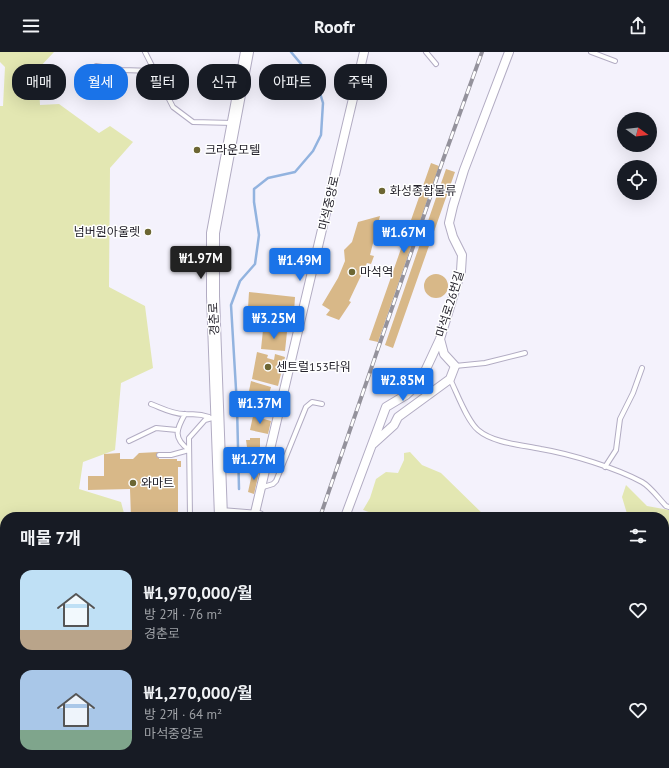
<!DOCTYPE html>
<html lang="ko">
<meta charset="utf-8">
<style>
:root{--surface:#171b24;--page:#242831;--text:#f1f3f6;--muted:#9ea1a6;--accent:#1a73e8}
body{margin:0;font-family:"PT Sans","Noto Sans KR",sans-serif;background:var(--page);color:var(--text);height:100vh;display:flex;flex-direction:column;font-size:15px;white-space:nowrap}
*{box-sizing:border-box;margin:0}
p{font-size:13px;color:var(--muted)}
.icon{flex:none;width:22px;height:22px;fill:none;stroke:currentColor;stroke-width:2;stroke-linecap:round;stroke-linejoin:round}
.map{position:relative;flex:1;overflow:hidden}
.side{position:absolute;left:0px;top:460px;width:669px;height:256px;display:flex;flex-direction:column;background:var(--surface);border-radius:16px 16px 0 0;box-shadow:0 4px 16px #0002}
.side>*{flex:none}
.banner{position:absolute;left:12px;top:12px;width:400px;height:36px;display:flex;gap:8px}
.needle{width:26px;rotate:105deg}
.controls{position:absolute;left:617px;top:60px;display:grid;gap:8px}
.controls a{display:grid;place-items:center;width:40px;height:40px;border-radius:50%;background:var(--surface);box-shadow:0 4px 16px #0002;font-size:20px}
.price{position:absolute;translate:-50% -34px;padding:0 9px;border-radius:4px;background:var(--accent);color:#fff;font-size:13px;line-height:26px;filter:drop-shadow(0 1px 2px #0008)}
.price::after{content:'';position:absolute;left:50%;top:24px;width:12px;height:9px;margin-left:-6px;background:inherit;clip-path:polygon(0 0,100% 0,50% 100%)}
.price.on{background:#222;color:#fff}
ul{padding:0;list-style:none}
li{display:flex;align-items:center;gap:12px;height:100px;padding:0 20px}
li span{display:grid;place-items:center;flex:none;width:112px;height:80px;border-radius:12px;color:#555}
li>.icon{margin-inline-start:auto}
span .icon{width:48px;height:48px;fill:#fffc;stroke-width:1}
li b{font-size:17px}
h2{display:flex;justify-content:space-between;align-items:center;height:48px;padding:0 20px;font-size:17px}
.chip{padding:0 14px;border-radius:16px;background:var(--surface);box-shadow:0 4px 16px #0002;font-size:14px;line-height:36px}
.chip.on{background:var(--accent);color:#fff}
header{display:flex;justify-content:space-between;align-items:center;height:52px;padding:0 20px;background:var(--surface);font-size:18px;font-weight:700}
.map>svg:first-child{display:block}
.green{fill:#e3e7b2}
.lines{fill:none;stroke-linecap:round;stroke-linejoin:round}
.stream{stroke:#92b3df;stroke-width:2.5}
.building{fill:#d8b888}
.lane-casing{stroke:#b2acc3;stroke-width:6}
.street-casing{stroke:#b2acc3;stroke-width:10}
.secondary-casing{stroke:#b2acc3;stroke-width:14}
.lane{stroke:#fff;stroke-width:4}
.street{stroke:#fff;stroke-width:8}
.secondary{stroke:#fff;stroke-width:12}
.rail-casing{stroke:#94929c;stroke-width:4}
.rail{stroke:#fff;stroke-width:2.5;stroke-dasharray:8;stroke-linecap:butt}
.poi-dot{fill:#6c6633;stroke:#fff;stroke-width:1.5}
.labels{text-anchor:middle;stroke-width:3;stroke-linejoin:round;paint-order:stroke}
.poi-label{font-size:12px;fill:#25232c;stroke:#fff;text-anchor:start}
.street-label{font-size:12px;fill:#25232c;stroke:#fff}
</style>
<header><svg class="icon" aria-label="menu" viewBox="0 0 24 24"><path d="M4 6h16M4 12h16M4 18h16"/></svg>Roofr<svg class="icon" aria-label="share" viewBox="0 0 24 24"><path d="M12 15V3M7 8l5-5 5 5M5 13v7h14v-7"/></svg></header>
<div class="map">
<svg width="669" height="716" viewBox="0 0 669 716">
<rect width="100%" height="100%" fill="#f4f2fc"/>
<path class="green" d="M0,0H54L38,17L40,53L59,52L99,81L110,74L133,90L110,116L109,235L145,254L153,316L121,331L115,398L83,410L79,437L121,450L125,465H5V711H118L114,716H12L0,708V54H3L5,15L0,10Z
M410,400L422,413L441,421L486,465H397C384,459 377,464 363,458L370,446L376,427L386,420L398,421L404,408V401Z
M626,433L647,454L669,458V650L664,642V465H628L622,445Z"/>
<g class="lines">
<path class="stream" d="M239,437L237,354L231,253L240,229L255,212L259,183L254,150V137L268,126L295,120L313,99L321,83L323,51L317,31L291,0
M369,716V711"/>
</g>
<path class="building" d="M265,18L278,20L275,44L262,41Z
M431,111L439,114L378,290L369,288Z
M446,117L455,120L393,296L385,293Z
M380,164L370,203L374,204L371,212L367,211L349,249L351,250L339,268L326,263L330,258L322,253L338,226L345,209L344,198L352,190L358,170Z
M424 234a12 12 0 1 1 24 0a12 12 0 1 1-24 0Z
M249,240L295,245L294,261L248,256Z
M263,278L287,280L285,299L261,297Z
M257,300L268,303L267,306L274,308L275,302L285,305L278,334L252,327Z
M251,329L271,335L267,349H265L264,354L250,350L252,345L249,339Z
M253,364L271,369L268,382L250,378Z
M250,386H260V412L247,411V400H250V395H247L246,388H250Z
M159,400V407H177V409H181V415H178V465H131L130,437L88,438V424H104V402L120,401V407H133L139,401Z
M260,416L254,442L248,440L253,417Z"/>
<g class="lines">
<defs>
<path id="lane" d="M145,0L173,55L193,70L233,71
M426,0L436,12
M591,0L615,9
M96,14L122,18L154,19
M455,314L485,311L525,301
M450,327C457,341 467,369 478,378C493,391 522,393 541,397C571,402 616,416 642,430C651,435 659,447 666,454L669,455
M151,352C162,356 172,362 184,362C195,363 198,361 209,365
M185,362C176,378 173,386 189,398
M129,389L156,376L177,378
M159,403H171L189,398
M605,415L616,398L620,367L633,341L642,316
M260,436L273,432L276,429L306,355L312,350L322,352
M190,465L189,386L205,368L216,365"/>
<path id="street" d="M373,392L394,373L398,365L450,327L455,314L444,302L440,287
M254,465L364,0
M345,465L386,355L406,343L420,330L440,287L461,219L462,203L453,185L449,171L453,154L464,118L509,0
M498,711L501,716
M584,716H595"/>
<path id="secondary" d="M221,462L259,465
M221,465L213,244V181L247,0
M356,711L357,716
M189,716L190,711"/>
</defs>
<use href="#lane" class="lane-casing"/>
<use href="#street" class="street-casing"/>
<use href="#secondary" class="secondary-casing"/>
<use href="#lane" class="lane"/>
<use href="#street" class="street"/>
<use href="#secondary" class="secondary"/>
<defs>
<path id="rail" d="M320,465L443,108L482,0
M232,716L234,711"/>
</defs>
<use href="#rail" class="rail-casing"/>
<use href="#rail" class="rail"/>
</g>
<g class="poi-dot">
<circle cx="197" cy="98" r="4"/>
<circle cx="382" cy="139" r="4"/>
<circle cx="148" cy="180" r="4"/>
<circle cx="352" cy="220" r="4"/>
<circle cx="268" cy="315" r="4"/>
<circle cx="133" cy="431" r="4"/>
</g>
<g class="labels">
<g class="poi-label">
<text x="205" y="102">크라운모텔</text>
<text x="390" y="143">화성종합물류</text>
<text x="140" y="184" text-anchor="end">넘버원아울렛</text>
<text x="360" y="224">마석역</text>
<text x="276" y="319">센트럴153타워</text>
<text x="141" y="435">와마트</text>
</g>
<g class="street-label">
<text transform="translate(329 151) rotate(-77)" y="4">마석중앙로</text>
<text transform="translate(450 252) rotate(-73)" y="4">마석로26번길</text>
<text transform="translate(214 267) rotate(-93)" y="4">경춘로</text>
</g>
</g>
</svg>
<div class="controls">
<a><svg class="needle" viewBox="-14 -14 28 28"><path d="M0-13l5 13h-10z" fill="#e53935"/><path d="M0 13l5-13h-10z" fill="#9ea1a6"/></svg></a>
<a><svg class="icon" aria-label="locate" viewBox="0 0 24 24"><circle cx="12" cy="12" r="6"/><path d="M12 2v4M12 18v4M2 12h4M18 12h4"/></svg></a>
</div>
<b class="price" style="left:404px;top:202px">₩1.67M</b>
<b class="price on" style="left:201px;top:228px">₩1.97M</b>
<b class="price" style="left:300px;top:230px">₩1.49M</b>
<b class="price" style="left:274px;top:288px">₩3.25M</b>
<b class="price" style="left:403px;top:350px">₩2.85M</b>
<b class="price" style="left:260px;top:373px">₩1.37M</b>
<b class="price" style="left:254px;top:429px">₩1.27M</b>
<div class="banner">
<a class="chip">매매</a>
<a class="chip on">월세</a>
<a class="chip">필터</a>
<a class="chip">신규</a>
<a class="chip">아파트</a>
<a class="chip">주택</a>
</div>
<section class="side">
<h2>매물 7개<svg class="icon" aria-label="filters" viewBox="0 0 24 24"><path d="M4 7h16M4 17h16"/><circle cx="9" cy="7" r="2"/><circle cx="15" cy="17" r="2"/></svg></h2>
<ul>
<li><span style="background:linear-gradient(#bfe0f5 75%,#b9a48a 0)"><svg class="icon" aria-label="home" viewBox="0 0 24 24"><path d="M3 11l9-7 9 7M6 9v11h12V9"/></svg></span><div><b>₩1,970,000/월</b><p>방 2개 · 76 m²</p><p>경춘로</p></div><svg class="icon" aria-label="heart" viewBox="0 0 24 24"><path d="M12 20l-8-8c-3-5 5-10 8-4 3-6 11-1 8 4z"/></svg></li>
<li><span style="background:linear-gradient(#a9c7e8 75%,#7fa58c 0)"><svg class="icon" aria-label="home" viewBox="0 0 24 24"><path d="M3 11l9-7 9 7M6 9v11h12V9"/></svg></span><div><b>₩1,270,000/월</b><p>방 2개 · 64 m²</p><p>마석중앙로</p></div><svg class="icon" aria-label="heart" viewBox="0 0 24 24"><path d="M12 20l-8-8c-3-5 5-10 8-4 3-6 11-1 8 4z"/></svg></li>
</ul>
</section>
</div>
